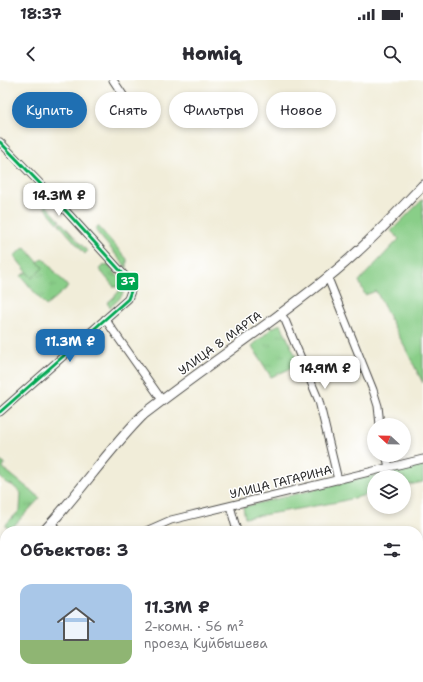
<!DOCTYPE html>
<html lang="ru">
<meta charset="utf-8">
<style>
:root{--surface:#fff;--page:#f7f7f7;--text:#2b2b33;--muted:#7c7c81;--accent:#1f6fb2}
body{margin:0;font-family:"Shantell Sans",sans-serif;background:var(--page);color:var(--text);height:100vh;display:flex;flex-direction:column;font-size:15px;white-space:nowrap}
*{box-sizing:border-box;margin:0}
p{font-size:13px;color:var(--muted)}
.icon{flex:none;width:22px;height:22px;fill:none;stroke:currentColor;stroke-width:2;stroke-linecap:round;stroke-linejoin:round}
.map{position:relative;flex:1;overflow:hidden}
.sheet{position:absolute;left:0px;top:446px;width:423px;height:156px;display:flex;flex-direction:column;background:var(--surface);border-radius:16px 16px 0 0;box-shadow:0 2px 6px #0003}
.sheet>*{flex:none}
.top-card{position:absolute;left:12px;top:12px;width:399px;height:36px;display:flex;gap:8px}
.needle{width:26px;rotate:292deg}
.controls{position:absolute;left:367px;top:338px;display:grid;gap:8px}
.controls a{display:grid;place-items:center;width:44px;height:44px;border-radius:50%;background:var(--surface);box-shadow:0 2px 6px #0003;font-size:20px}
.price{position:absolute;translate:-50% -34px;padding:0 9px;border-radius:8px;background:#fff;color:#222;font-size:13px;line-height:26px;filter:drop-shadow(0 1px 2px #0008)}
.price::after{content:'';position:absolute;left:50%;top:24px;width:12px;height:9px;margin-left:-6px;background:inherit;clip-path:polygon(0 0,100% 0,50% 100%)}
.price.selected{background:var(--accent);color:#fff}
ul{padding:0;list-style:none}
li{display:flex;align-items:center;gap:12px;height:100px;padding:0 20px}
li span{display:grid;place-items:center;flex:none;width:112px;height:80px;border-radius:12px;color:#555}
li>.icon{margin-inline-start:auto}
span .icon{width:48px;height:48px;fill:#fffc;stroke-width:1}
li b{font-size:17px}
h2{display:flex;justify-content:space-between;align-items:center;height:48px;padding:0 20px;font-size:17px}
.pill{padding:0 14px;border-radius:18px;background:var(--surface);box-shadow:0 2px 6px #0003;font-size:14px;line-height:36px}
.pill.selected{background:var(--accent);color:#fff}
.status{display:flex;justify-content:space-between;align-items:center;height:28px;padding:0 20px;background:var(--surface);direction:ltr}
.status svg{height:11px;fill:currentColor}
header{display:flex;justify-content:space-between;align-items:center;height:52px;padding:0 20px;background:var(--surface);font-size:18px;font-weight:800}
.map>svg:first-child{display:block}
.grass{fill:url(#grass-tufts);stroke:#5a7c5a}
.green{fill:#89ce88;stroke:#5a7c5a}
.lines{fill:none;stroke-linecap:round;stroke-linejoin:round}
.river{stroke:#48b3c5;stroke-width:11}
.minor-casing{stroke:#494845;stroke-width:9}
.major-casing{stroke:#494845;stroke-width:11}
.minor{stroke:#fff;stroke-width:7}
.major{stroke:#fff;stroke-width:9}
.bus-1-casing{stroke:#fff;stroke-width:6}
.bus-1{stroke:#00a651;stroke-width:3}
.labels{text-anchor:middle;stroke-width:3;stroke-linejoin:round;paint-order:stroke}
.street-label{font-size:12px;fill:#2b2b2b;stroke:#fff}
.line-badge{stroke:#fff;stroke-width:1.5}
.badge-label{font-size:11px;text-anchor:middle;font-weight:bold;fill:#fff}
</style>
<div class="status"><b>18:37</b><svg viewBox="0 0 49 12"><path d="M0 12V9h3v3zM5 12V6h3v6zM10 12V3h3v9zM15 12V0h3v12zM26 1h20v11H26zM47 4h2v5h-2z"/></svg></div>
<header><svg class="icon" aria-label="back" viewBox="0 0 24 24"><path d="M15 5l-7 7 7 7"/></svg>Homiq<svg class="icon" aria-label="search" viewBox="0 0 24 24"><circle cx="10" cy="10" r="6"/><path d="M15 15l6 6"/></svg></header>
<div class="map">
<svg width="423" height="602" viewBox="0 0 423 602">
<defs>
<pattern id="grass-tufts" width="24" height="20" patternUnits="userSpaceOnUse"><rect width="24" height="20" fill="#89ce88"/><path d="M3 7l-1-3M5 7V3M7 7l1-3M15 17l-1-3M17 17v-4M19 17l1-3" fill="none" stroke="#76b176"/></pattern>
</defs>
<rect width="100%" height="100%" fill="#fff"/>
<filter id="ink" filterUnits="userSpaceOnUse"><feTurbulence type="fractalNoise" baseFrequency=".025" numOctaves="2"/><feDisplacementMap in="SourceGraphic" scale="8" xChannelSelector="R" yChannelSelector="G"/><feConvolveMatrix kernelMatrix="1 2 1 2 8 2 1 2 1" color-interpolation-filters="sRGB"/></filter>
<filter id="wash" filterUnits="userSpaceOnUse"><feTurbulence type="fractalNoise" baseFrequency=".012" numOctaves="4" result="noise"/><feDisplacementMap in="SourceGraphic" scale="16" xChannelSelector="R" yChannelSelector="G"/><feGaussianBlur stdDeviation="0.9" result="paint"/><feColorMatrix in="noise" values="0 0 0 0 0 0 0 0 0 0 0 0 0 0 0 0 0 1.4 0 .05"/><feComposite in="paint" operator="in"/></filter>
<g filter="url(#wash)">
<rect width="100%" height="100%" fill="#f1edd9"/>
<path class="grass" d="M46,125L60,141L58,143L44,127Z
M61,142L87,171L85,174L59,144Z
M98,146L127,179V188L96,151V148Z
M43,178L68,207L46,226L21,196L27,192L32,197L43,188L38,182Z
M105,185L109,186L122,201L117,207H114L99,189Z
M124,206C125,216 117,221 110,227L107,223C114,218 118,212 124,206Z
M278,245H281L282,247L298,281L294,287L271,297L252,266L272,248Z
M0,381L5,384L3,388L40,418L10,450L5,445L20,430L21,413L12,405L6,403L0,397Z"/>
<path class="green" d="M423,119V303L376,211L365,215L359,201L399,159L391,151Z
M25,167L43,188L32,198L14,176Z
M423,383V402L404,406V397H374V413L338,422L245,438L243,427Z
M5,501V557L0,561V504Z
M423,580V602H389L397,597H418V583Z"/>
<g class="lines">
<path class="river" d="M418,558L423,556
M326,602L337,597"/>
</g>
</g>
<g filter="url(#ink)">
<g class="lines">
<defs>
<path id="minor" d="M113,0L139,39
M0,62L55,119L126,197L131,211L128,219L0,332
M328,198L373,310L378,326L380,345
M280,233L285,240L319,321L338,400
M105,239L162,320
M386,375L389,387
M230,426L237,451
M51,443L58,451
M146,451L171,440L423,379
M418,496L423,495
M0,568L5,564
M154,597L157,602
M138,602L146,597"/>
<path id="major" d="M44,451C79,414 107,371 143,335C203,288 268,246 327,198C362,170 392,138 423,105
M0,497L5,493"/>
</defs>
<use href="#minor" class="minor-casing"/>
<use href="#major" class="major-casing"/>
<use href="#minor" class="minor"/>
<use href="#major" class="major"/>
<defs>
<path id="bus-1" d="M0,62L55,119L126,197L131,211L128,219L0,332"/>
</defs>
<use href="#bus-1" class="bus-1-casing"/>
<use href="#bus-1" class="bus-1"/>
</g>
</g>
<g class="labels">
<g class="street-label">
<text transform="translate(220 263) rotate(-36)" y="4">УЛИЦА 8 МАРТА</text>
<text transform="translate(281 402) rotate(-14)" y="4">УЛИЦА ГАГАРИНА</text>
</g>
</g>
<rect class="line-badge" x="116" y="192" width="23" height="19" rx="4" fill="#00a651"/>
<g class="badge-label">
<text x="128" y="205">37</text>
</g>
</svg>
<div class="controls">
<a><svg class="needle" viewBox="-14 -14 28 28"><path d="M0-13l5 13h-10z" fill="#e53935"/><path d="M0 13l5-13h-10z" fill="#7c7c81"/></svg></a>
<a><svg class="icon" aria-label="layers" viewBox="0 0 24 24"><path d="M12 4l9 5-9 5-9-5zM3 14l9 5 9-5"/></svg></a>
</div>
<b class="price" style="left:59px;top:137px">14.3M ₽</b>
<b class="price selected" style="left:70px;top:283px">11.3M ₽</b>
<b class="price" style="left:325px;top:310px">14.9M ₽</b>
<div class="top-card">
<a class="pill selected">Купить</a>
<a class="pill">Снять</a>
<a class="pill">Фильтры</a>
<a class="pill">Новое</a>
</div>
<section class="sheet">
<h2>Объектов: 3<svg class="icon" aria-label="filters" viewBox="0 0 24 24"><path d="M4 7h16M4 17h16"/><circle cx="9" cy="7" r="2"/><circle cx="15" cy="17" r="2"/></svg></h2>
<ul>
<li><span style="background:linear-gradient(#a9c7e8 70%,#8fb573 0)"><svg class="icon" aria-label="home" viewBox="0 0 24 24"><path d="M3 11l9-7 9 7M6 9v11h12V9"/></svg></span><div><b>11.3M ₽</b><p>2-комн. · 56 m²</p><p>проезд Куйбышева</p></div></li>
</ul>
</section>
</div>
